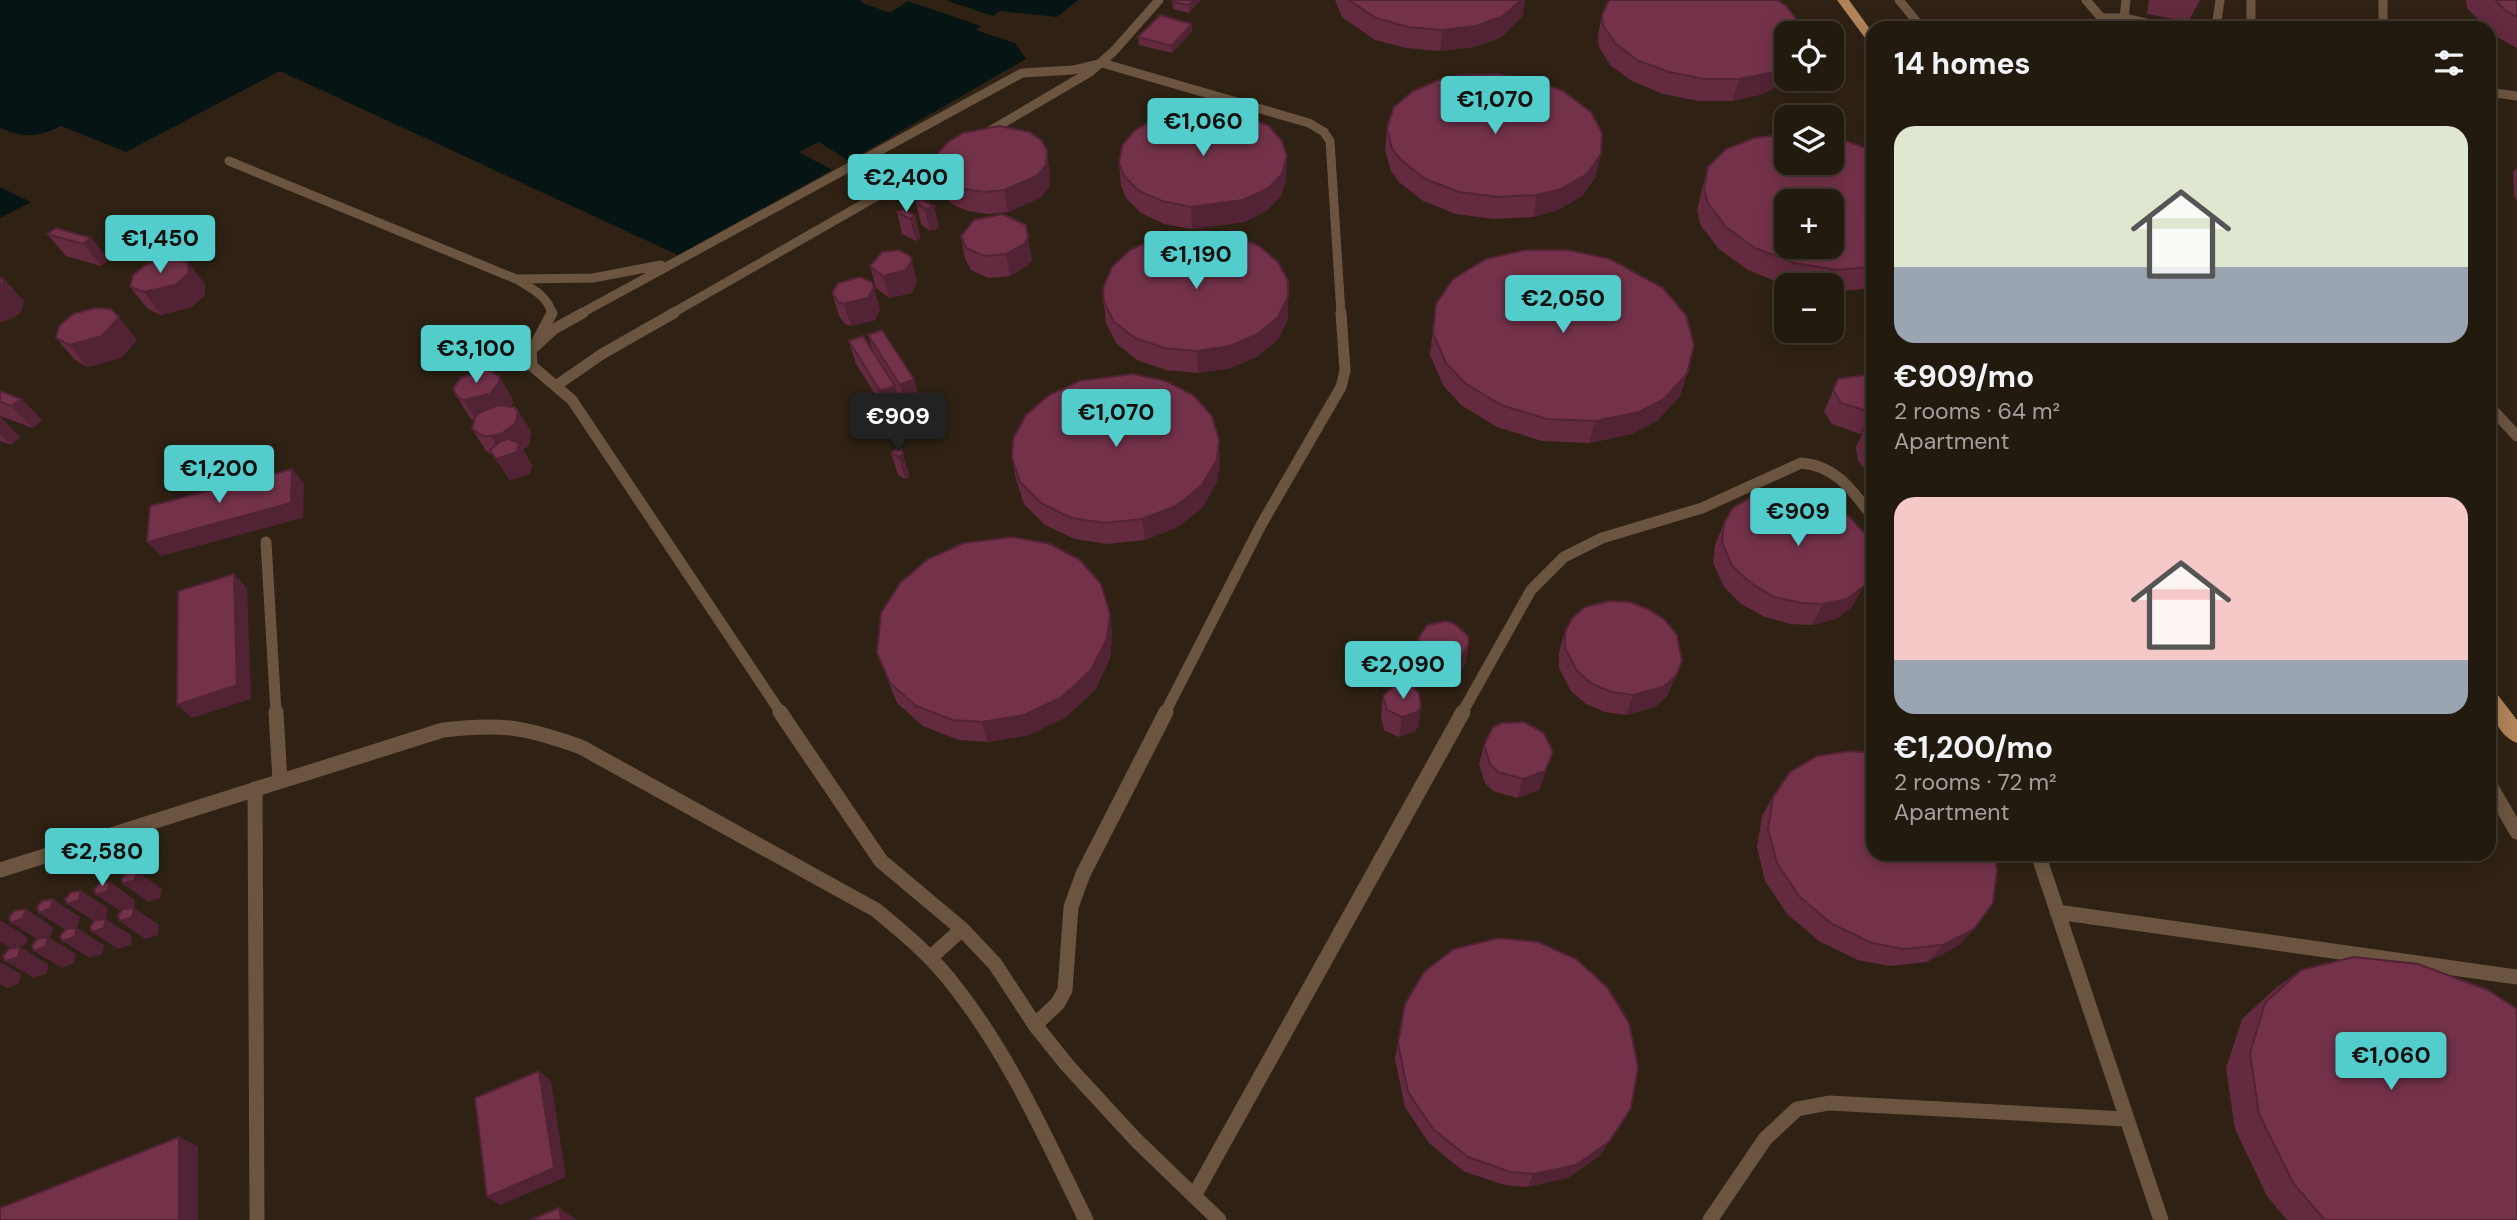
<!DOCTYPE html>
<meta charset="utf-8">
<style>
:root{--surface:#231a0f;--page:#2b2318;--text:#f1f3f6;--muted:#a3a19e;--line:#40382f;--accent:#52cdcc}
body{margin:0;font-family:"DM Sans",sans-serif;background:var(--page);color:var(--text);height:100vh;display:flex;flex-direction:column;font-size:26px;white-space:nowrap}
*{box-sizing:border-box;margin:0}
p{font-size:23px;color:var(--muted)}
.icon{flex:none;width:38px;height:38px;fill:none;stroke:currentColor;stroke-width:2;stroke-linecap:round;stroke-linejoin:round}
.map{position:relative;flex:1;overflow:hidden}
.sheet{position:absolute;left:1866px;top:21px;width:630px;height:840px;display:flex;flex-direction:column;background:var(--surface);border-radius:21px;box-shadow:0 4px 18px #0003,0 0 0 2px var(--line)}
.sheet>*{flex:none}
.controls{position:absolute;left:1774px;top:21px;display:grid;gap:14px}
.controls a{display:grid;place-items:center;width:70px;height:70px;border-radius:14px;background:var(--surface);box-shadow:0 4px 18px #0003,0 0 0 2px var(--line);font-size:35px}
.price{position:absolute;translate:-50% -60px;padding:0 16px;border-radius:7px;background:var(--accent);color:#111;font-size:23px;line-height:46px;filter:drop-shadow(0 2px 4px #0008)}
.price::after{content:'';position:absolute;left:50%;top:42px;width:21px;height:16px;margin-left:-10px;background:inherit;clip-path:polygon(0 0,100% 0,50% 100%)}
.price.active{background:#222;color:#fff}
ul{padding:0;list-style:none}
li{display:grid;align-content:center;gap:14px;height:371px;padding:0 28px}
li span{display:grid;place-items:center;height:217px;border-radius:21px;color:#555}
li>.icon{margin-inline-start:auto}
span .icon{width:126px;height:126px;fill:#fffc;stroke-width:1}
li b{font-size:30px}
h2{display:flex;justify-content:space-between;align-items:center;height:84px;padding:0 28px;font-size:30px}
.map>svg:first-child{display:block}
.water{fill:#071414}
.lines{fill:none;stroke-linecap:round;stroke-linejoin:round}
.service-far2{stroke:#6b5540;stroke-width:9}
.service-far1{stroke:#6b5540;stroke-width:11}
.service{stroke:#6b5540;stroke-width:15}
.primary{fill:#b08358;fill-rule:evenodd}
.wall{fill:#642b40}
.shaded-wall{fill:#512334}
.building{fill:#74324a;stroke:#512334;stroke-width:2;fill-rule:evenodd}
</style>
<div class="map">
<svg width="2517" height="1220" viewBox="0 0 2517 1220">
<rect width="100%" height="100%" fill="#2f2214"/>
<path class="water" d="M0,0H862L860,2L890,13L908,1L981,26L976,30L1015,43L1026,59L849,161L819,142L799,152L832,170L678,255L280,71L126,152L61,126C36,138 25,138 0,128Z
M945,0H1078L1057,17L1000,11L993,16Z
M0,187L31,202L0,218Z"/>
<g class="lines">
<path class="service-far2" d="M1899,0L1922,28
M2086,0L2110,28
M2251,0V28
M2383,0V28
M2101,18H2124L2126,0
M2124,18L2168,28
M2216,28L2220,0
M2488,92L2517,96
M983,135L1090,72L1114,51L1159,0
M229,161L516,279C531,288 548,296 552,314
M519,279L593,278L661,265
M580,314L1022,73L1073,70L1102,63L1309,123L1324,132L1330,141L1341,314
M671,314L949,155"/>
<path class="service-far1" d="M552,313L531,352L532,366L572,400L781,713
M530,351L554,329L583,313
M557,385L602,354L674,313
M2488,405L2517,436
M266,542L276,713
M1165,713L1261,525L1341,387L1345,371L1341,313
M1462,713L1531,590L1564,557L1602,538L1702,508L1801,463C1836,466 1852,490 1872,516"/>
<path class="service" d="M276,712L280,781
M780,712L881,861L962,929L995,964L1035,1025L1067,1065L1136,1140L1219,1220
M2488,782L2517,832
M255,789L257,1220
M2038,854L2161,1220
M0,870L443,730C502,723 525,727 581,747L876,910C905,934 934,958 956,988C1011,1058 1047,1141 1086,1220
M2057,912L2517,977
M930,958L962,929
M1035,1025L1058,1003L1065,990L1071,907L1083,874L1166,712
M1194,1196L1463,712
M1710,1220L1765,1139L1797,1109L1829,1103L2125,1119"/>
<path class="primary" d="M1837,0H1849L1872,32V42H1868Z
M2488,688L2494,690L2517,720V743C2496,735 2488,707 2488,688Z"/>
</g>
<path class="wall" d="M1201,0L1189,13L1173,9L1172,2Z
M1335,0H1525L1522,17L1500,38L1473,47L1440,51L1406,48L1375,40L1342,17Z
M2149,0H2200L2188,22L2147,14Z
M2466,0H2517V48L2490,33L2488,31V28H2486L2467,8Z
M1602,15L1787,79H1788L1785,82L1763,94L1732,101H1699L1663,94L1632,81L1610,65L1599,47L1598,36Z
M1192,31L1172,53L1139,45L1138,37Z
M1387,128L1596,176L1582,196L1556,211L1533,217L1494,219L1456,214L1423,201L1399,182L1391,171L1385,150Z
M1872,150V288L1832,292V285H1786L1748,270L1719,249L1701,226L1697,211L1702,189L1708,167Z
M936,163L1050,172L1049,187L1040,198L1008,212L988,214L968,211L953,205L944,196Z
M1119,163L1286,179L1281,196L1266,211L1244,222L1192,229L1164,224L1141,213L1126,198L1121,185Z
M2517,168V201L2514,196L2513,172Z
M916,202L934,206L939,228L930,231L921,224Z
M897,212L915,215L920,237L916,241L902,234Z
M47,234L91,238L109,260L101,266L66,256Z
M961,236L1032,260L1027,266L1010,276L988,278L971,270L965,258Z
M870,266L917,282L912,293L889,298L876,288Z
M205,284V295L192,307L161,315L148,309L130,287Z
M874,287L880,310L875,320L851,326L845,324L839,316L832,293Z
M1104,302L1288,319L1278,339L1258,356L1231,368L1198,373L1166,370L1137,360L1117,344L1106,324Z
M1436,304L1687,374L1680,396L1657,421L1632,434L1589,443L1542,441L1497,427L1461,405L1443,385L1430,355Z
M868,335L914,379L920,401L906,407L897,392L901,408L887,413L856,364L849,341L873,352Z
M56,338L137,340L121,358L88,367L75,360Z
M1838,379H1872V472L1863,467L1858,461L1856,447L1863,433L1860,434L1832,424L1824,412Z
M0,391L21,399L42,420L33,428L0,416Z
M457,397L512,398L513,403L510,406L518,411L531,432L529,445L523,450L532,465L530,474L510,480L494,456L486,451L472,429L474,421L471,419Z
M0,417L20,437L11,445L0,441Z
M894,450L908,471L909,477L905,479L898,475L891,453Z
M1012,457L1220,462L1217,482L1203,507L1178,527L1145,540L1107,544L1075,539L1045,525L1024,504L1016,479Z
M1724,523L1852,607L1836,619L1812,625L1791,624L1765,617L1741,604L1724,587L1713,563L1715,545Z
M1110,614L1112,635L1110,659L1095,690L1066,717L1029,735L987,742L959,740L923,726L897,703L877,653Z
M1565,632L1682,661L1667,696L1655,707L1626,715L1605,712L1586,704L1571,691L1559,668V652Z
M1418,639L1469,643L1465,664L1458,677L1440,682L1423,675L1415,660Z
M1383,696L1421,707L1418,727L1414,732L1399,737L1384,730L1381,716Z
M1484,745L1553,752L1539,790L1517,798L1493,791L1485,783L1479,764Z
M1773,797L1974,929L1958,946L1927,962L1889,966L1858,960L1819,941L1787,914L1765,881L1757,847L1762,816Z
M2301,970L2517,1220H2287L2267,1196L2235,1129L2226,1068L2242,1019L2277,987Z
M1405,1004L1601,1155L1568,1178L1527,1187L1505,1185L1463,1171L1429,1143L1405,1107L1395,1059Z"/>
<path class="shaded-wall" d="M1194,0H1201L1189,13V5Z
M1521,0H1525L1522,17L1500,38L1473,47L1440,51L1442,30Z
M1192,24V31L1172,53L1171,46Z
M1787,63V79H1788L1785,82L1763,94L1732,101L1739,79Z
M1047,150L1050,172L1049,187L1040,198L1008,212L1004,190Z
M1601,154L1596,176L1582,196L1556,211L1533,217L1537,195Z
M1287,156L1286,179L1281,196L1266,211L1244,222L1192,229L1191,207Z
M934,206L939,228L930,231L925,209Z
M915,215L920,237L916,241L910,219Z
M1026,225L1032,260L1027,266L1010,276L1006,254Z
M91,238L109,260L101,266L83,244Z
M912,260L917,282L912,293L889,298L883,276Z
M188,262L205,284V295L192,307L161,315L144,292Z
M4,279L24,301L21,312L15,317L0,323V291Z
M874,287L880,310L875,320L851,326L844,304Z
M1288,297V319L1278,339L1258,356L1231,368L1198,373L1197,351Z
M119,317L137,340L121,358L88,367L69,345Z
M1687,374L1680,396L1657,421L1632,434L1589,443L1595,421Z
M499,376L512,398L513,403L503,415L477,422L463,400Z
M914,379L920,401L906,407L900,385Z
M895,386L901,408L887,413L880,391Z
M21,399L42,420L33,428L11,406Z
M518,411L531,432L529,445L523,450L532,465L530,474L510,480L496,459L503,456L491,436Z
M1870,412H1872V430L1867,426L1863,433L1860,434Z
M0,417L20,437L11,445L0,434Z
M1219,440L1220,462L1217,482L1203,507L1178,527L1145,540L1142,519Z
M902,449L908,471L909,477L905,479L899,457Z
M292,469L304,483L303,518L161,556L147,542Z
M234,574L247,588L251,699L192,718L177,705Z
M1864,586L1852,607L1836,619L1812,625L1823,604Z
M1110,614L1112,635L1110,659L1095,690L1066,717L1029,735L987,742L982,722Z
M1469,643L1465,664L1458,677L1440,682L1444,662Z
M1676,676L1667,696L1655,707L1626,715L1633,695Z
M1421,707L1418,727L1414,732L1399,737L1402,717Z
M1553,752L1539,790L1517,798L1523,779Z
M137,871L162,889L160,898L149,902L123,884Z
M110,882L135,900L134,908L159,925L158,935L145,939L120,921L122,912L96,895Z
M81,891L108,908L106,917L94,921L67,904Z
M53,899L80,917L78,926L66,930L39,913Z
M26,909L53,927L51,936L39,940L11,923Z
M106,919L132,936L131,945L118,949L92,932Z
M0,920L26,936L28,940L24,945L12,949L0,942Z
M77,928L104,945L102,954L90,958L62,941Z
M1974,929L1958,946L1927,962L1943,945Z
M48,937L76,954L74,963L62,968L34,951Z
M20,947L48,964L47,973L34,978L5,961Z
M0,962L21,974L19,984L7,988L0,984Z
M539,1071L551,1081L566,1177L501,1205L487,1197Z
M179,1137L198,1146V1220H179Z
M1609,1142L1601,1155L1568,1178L1527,1187L1534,1174Z
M559,1208L577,1220H561Z"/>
<path class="building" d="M1174,0H1194L1189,5L1172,2Z
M1349,0H1521L1503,16L1476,26L1442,30L1408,27L1376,18Z
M1609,0H1777L1786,6L1802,26L1803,33H1787V63L1770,73L1739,79H1705L1669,72L1637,60L1615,43L1603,25L1602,15Z
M2495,0H2517V17L2506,11Z
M1160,15L1192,24L1171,46L1138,37Z
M1496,74L1532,79L1563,91L1591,112L1602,133L1601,154L1587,174L1561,189L1537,195L1498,197L1459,192L1425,179L1401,160L1392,149L1387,128L1394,107L1413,91L1441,79L1461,75Z
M1194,109L1222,110L1247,116L1269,126L1282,141L1287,156L1282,174L1267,189L1243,200L1191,207L1162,201L1139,191L1124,176L1119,163L1122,146L1134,131L1154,119Z
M999,126L1029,132L1041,140L1047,150L1046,165L1037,176L1004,190L984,192L964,189L949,183L939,174L936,163L939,152L948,142L963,133Z
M1787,134V163H1832V138H1838L1872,150V267L1837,270L1794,263L1755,248L1726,227L1708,203L1704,189L1708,167L1726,149L1754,138ZM1787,201H1832V247H1787Z
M922,200L934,206L925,209L916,202Z
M903,210L915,215L910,219L897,212Z
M1002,214L1026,225L1028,238L1024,244L1006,254L984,256L966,248L961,236L974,220Z
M56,228L91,238L83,244L47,234Z
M1203,231L1233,235L1259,246L1278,262L1288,281V297L1278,317L1258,334L1230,346L1197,351L1164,348L1135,338L1114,322L1104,302L1103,288L1112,267L1130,250L1155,238Z
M898,250L909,255L912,260L906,270L883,276L870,266L882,252Z
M1525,250H1568L1610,259L1663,288L1686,315L1694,345L1687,374L1664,399L1639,412L1595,421L1547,419L1501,405L1465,383L1446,363L1433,333L1436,304L1453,279L1486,259Z
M166,258L188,262L189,273L175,285L144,292L130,287L133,275L147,264Z
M860,277L872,282L874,287L868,298L844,304L838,302L832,293L838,283Z
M0,278L4,279L1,290L0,291Z
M94,308L111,309L119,317L102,336L69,345L56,338L59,326L73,314Z
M882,330L914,379L900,385L868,335Z
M863,336L895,386L880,391L849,341Z
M488,370L499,376L500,381L490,394L463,400L457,397L453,388L462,377Z
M1133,374L1166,381L1193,395L1212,416L1219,440L1217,460L1202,485L1176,506L1142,519L1105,523L1071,518L1041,503L1020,482L1012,457L1013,439L1026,415L1049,395L1079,381Z
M1863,375L1872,379V412H1870L1841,403L1833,390L1838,379Z
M0,391L21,399L11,406L0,402Z
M498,405L514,407L518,411L516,423L501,434L491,436H483L472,429L475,417L481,412Z
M1872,421V443L1868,439L1867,426Z
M509,439L519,443L517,452L496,459L490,450L501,441Z
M902,449L903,455L899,457L891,453L894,450Z
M292,469L291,503L147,542L150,506Z
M1777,492L1802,494L1827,503L1849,516L1865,534L1872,550V570L1864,586L1847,599L1823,604L1801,603L1774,597L1751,583L1732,566L1722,542L1724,523L1733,508L1751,497Z
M1013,537L1050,544L1080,560L1101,584L1110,614L1107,639L1091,670L1062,697L1024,715L982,722L953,720L916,706L890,683L877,653L881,613L900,583L928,559L964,543Z
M234,574L237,685L177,705L178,591Z
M1609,601L1630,602L1648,609L1665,620L1677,635L1682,661L1676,676L1663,687L1633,695L1612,692L1592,684L1577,671L1565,648V632L1572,618L1585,607Z
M1446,621L1455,624L1468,636L1469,643L1462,657L1444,662L1426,654L1418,639L1427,625Z
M1395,685L1413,687L1419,693L1421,707L1417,712L1402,717L1387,710L1383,696Z
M1524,722L1544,733L1553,752L1545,771L1523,779L1498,772L1490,764L1484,745L1493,727L1502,723Z
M1852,751L1872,753V854H1994L1997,870L1993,903L1974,929L1943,945L1904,949L1872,943L1832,924L1799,896L1777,863L1768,829L1773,797L1790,772L1817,756Z
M137,871L135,880L123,884L121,879L127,873Z
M110,882L108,891L96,895L94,890L99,883Z
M81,891L79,900L67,904L65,899L71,892Z
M53,899L51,908L39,913L37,907L42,901Z
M134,908L132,917L120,921L118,916L123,909Z
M26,909L23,918L11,923L9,917L14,911Z
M106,919L104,928L92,932L90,927L95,920Z
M77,928L75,937L62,941L60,936L66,929Z
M48,937L46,946L34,951L32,945L37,939Z
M1498,938L1538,942L1576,959L1607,987L1629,1023L1638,1067L1631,1108L1609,1142L1576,1165L1534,1174L1511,1172L1468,1157L1433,1129L1408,1092L1398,1043L1405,1004L1424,972L1454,949Z
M20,947L18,957L5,961L3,956L9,949Z
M2354,957L2418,964L2488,990L2517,1009V1220H2325L2293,1183L2259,1114L2250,1053L2265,1003L2301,970Z
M539,1071L554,1168L487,1197L475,1098Z
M179,1137V1220H0V1208Z
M559,1208L561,1220H530Z"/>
</svg>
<div class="controls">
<a><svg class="icon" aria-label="locate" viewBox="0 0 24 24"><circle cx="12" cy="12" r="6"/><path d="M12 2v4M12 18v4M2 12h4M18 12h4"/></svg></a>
<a><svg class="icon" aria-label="layers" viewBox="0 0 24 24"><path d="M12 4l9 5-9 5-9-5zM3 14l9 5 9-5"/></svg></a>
<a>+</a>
<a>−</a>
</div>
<b class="price" style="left:1495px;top:136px">€1,070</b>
<b class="price" style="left:1203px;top:158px">€1,060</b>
<b class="price" style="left:906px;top:214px">€2,400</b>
<b class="price" style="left:160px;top:275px">€1,450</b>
<b class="price" style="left:1196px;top:291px">€1,190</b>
<b class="price" style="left:1563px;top:335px">€2,050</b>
<b class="price" style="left:476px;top:385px">€3,100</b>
<b class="price" style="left:1116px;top:449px">€1,070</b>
<b class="price active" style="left:898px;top:453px">€909</b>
<b class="price" style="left:219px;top:505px">€1,200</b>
<b class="price" style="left:1798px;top:548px">€909</b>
<b class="price" style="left:1403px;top:701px">€2,090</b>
<b class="price" style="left:102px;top:888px">€2,580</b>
<b class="price" style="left:2391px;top:1092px">€1,060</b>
<section class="sheet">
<h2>14 homes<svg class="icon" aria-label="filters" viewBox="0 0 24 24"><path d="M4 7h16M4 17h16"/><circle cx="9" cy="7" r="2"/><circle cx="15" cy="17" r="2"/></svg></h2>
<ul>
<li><span style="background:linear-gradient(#dfe7d0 65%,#9aa5b1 0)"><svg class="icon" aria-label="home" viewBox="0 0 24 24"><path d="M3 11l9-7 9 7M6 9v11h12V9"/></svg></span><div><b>€909/mo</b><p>2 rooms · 64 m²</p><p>Apartment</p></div></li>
<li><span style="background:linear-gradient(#f6c9c9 75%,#9aa5b1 0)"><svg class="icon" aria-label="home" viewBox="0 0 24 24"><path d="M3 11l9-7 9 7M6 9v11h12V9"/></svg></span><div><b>€1,200/mo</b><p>2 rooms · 72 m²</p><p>Apartment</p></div></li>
</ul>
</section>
</div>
